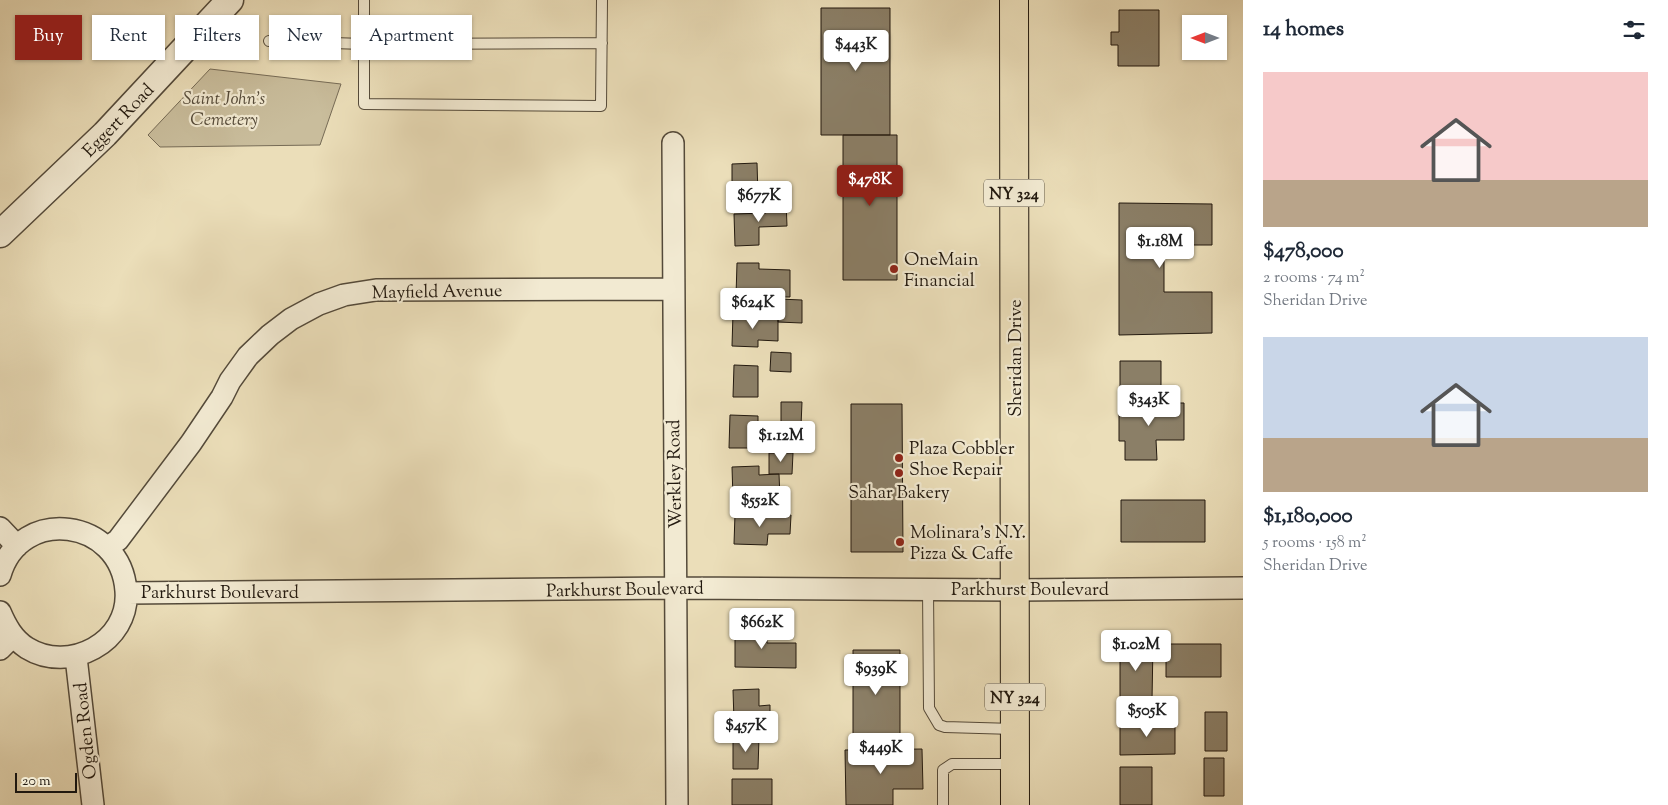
<!DOCTYPE html>
<meta charset="utf-8">
<style>
:root{--surface:#fff;--page:#f6f6f7;--text:#1f2937;--muted:#747a83;--accent:#8f2418}
body{margin:0;font-family:"Sorts Mill Goudy",serif;background:var(--page);color:var(--text);height:100vh;display:flex;flex-direction:column;font-size:19px;white-space:nowrap}
*{box-sizing:border-box;margin:0}
p{font-size:16px;color:var(--muted)}
.icon{flex:none;width:28px;height:28px;fill:none;stroke:currentColor;stroke-width:2;stroke-linecap:round;stroke-linejoin:round}
.map{position:relative;flex:1;overflow:hidden}
.drawer{display:flex;flex-direction:column;background:var(--surface);width:425px}
.drawer>*{flex:none}
.top-card{position:absolute;left:15px;top:15px;width:475px;height:45px;display:flex;gap:10px}
.needle{width:32px;rotate:270deg}
.tools{position:absolute;left:1182px;top:15px;display:grid;gap:10px}
.tools a{display:grid;place-items:center;width:45px;height:45px;border-radius:0px;background:var(--surface);box-shadow:0 1px 4px #0004;font-size:25px}
.scale{position:absolute;left:15px;bottom:12px;width:62px;box-sizing:border-box;padding-left:5px;border:2px solid #22190f;border-top:0;font-size:14px;line-height:18px;white-space:nowrap;color:#22190f;-webkit-text-stroke:4px #f2ead2;paint-order:stroke}
.price{position:absolute;translate:-50% -42px;padding:0 11px;border-radius:5px;background:#fff;color:#222;font-size:16px;line-height:32px;filter:drop-shadow(0 1px 2px #0008)}
.price::after{content:'';position:absolute;left:50%;top:30px;width:15px;height:11px;margin-left:-8px;background:inherit;clip-path:polygon(0 0,100% 0,50% 100%)}
.price.selected{background:var(--accent);color:#fff}
ul{padding:0;list-style:none}
li{display:grid;align-content:center;gap:10px;height:265px;padding:0 20px}
li span{display:grid;place-items:center;height:155px;border-radius:0px;color:#555}
li>.icon{margin-inline-start:auto}
span .icon{width:90px;height:90px;fill:#fffc;stroke-width:1}
li b{font-size:21px}
h2{display:flex;justify-content:space-between;align-items:center;height:60px;padding:0 20px;font-size:21px}
.tag{padding:0 18px;border-radius:0px;background:var(--surface);box-shadow:0 1px 4px #0004;font-size:18px;line-height:45px}
.tag.selected{background:var(--accent);color:#fff}
main{display:flex;flex:1;min-height:0}
.map>svg:first-child{display:block}
.green{fill:#c9bd9c;stroke:#766b56}
.building{fill:#8b7f67;stroke:#22190f}
.lines{fill:none;stroke-linecap:round;stroke-linejoin:round}
.service-casing{stroke:#544a3a;stroke-width:12}
.minor-casing{stroke:#544a3a;stroke-width:24}
.tertiary-casing{stroke:#544a3a;stroke-width:29}
.primary-casing{stroke:#22190f;stroke-width:30}
.service{stroke:#f2ead2;stroke-width:10}
.minor{stroke:#f2ead2;stroke-width:21}
.tertiary{stroke:#f2ead2;stroke-width:26}
.primary{stroke:#ebdeb9;stroke-width:28}
.poi-dot{fill:#8f2418;stroke:#f2ead2;stroke-width:2}
.labels{text-anchor:middle;stroke-width:4.5;stroke-linejoin:round;paint-order:stroke}
.shield{fill:#f2ead2;stroke:#60584a;stroke-width:1}
.shield-label{font-size:16px;font-weight:bold;fill:#22190f}
.park-label{font-size:18px;font-style:italic;fill:#544a39;stroke:#f2ead2}
.street-label{font-size:18px;fill:#22190f;stroke:#f2ead2}
.poi-label{font-size:18px;fill:#22190f;stroke:#f2ead2;text-anchor:start}
</style>
<main>
<div class="map">
<svg width="1243" height="805" viewBox="0 0 1243 805">
<rect width="100%" height="100%" fill="#ebdeb9"/>
<filter id="stains"><feTurbulence type="fractalNoise" baseFrequency=".004" numOctaves="4"/><feColorMatrix values="0 0 0 0 .2 0 0 0 0 .09 0 0 0 0 .02 0 0 0 .5 -.17"/></filter>
<radialGradient id="worn" r=".72"><stop offset=".6" stop-color="#630" stop-opacity="0"/><stop offset="1" stop-color="#630" stop-opacity=".3"/></radialGradient>
<path class="green" d="M210,69L341,84L320,145L160,147L148,135Z"/>
<path class="building" d="M821,8H890V135H821Z
M1119,10H1159V66H1118V45H1111V32H1119Z
M843,135H897V280H843Z
M757,163L758,195L732,196V164Z
M786,201L787,226L759,227V245L735,246L734,214L766,213V202Z
M1119,203L1212,204V245H1164V292H1212V333L1119,335Z
M737,263H759V269L790,270V297L736,296Z
M779,299L802,300V323L778,322Z
M733,313H759V319H778V341L758,340V347L732,346Z
M771,352L791,353V372L770,371Z
M1120,361H1161V394H1120Z
M734,365L758,366V397H733Z
M781,402H802L801,426H781Z
M1119,403H1184V440H1156L1157,460H1125V441H1119Z
M851,404H902L903,552H851Z
M730,415L758,416V448H729Z
M769,453H793L792,474H769Z
M759,466V475L779,474L780,498L733,499L732,467Z
M1121,500H1205V542H1121Z
M735,514L791,515L790,534H768L767,545L734,544Z
M735,627L767,628V643H796V668L735,667Z
M1120,644H1153L1152,700L1120,699Z
M1166,644H1221V677H1166Z
M853,650H900V743H853Z
M759,689V706L770,705V720L734,721L733,690Z
M1205,712H1227V751H1205Z
M1120,722H1175V754L1120,755Z
M733,736L759,737L758,769H733Z
M922,749L923,789H893V805H846L845,750Z
M1204,758H1224V796H1204Z
M1120,767H1152V805H1120Z
M732,779H772V805H732Z"/>
<g class="lines">
<defs>
<path id="service" d="M364,0V104L601,106L602,0
M269,41L364,44L602,43
M928,589L929,708L939,725L945,727L1014,729
M943,805V770L952,764H1013"/>
<path id="minor" d="M673,143L677,805
M0,528L17,546
M108,547L118,540L191,443L222,397L230,381L248,356L270,335L291,319L319,304L344,295L376,290L673,289
M0,575C20,505 121,518 126,591C130,642 69,674 27,648C13,639 6,626 0,612
M127,593L676,588L1015,590L1243,588
M0,649L13,636
M76,657L93,805"/>
<path id="tertiary" d="M0,234L105,134L230,0"/>
<path id="primary" d="M1014,0L1015,805"/>
</defs>
<use href="#service" class="service-casing"/>
<use href="#minor" class="minor-casing"/>
<use href="#tertiary" class="tertiary-casing"/>
<use href="#primary" class="primary-casing"/>
<use href="#service" class="service"/>
<use href="#minor" class="minor"/>
<use href="#tertiary" class="tertiary"/>
<use href="#primary" class="primary"/>
</g>
<g class="poi-dot">
<circle cx="894" cy="269" r="5"/>
<circle cx="899" cy="458" r="5"/>
<circle cx="899" cy="473" r="5"/>
<circle cx="900" cy="542" r="5"/>
</g>
<g class="labels">
<g class="shield">
<rect x="984" y="179.5" width="60" height="27" rx="4"/>
<rect x="985" y="683.5" width="60" height="27" rx="4"/>
</g>
<g class="shield-label">
<text x="1014" y="199">NY 324</text>
<text x="1015" y="703">NY 324</text>
</g>
<g class="park-label">
<text x="224" y="104">Saint John's<tspan x="224" dy="21">Cemetery</tspan></text>
</g>
<g class="street-label">
<text transform="translate(118 120) rotate(-46)" y="6">Eggert Road</text>
<text transform="translate(437 291) rotate(-1)" y="6">Mayfield Avenue</text>
<text transform="translate(1015 358) rotate(-90)" y="6">Sheridan Drive</text>
<text transform="translate(674 474) rotate(-91)" y="6">Werkley Road</text>
<text transform="translate(625 589) rotate(-1)" y="6">Parkhurst Boulevard</text>
<text x="1030" y="595">Parkhurst Boulevard</text>
<text x="220" y="598">Parkhurst Boulevard</text>
<text transform="translate(85 731) rotate(-96)" y="6">Ogden Road</text>
</g>
<g class="poi-label">
<text x="904" y="265">OneMain<tspan x="904" dy="21">Financial</tspan></text>
<text x="909" y="454">Plaza Cobbler<tspan x="909" dy="21">Shoe Repair</tspan></text>
<text x="899" y="498" text-anchor="middle">Sahar Bakery</text>
<text x="910" y="538">Molinara's N.Y.<tspan x="910" dy="21">Pizza &amp; Caffe</tspan></text>
</g>
</g>
<rect width="100%" height="100%" filter="url(#stains)"/>
<rect width="100%" height="100%" fill="url(#worn)"/>
</svg>
<div class="tools">
<a><svg class="needle" viewBox="-14 -14 28 28"><path d="M0-13l5 13h-10z" fill="#e53935"/><path d="M0 13l5-13h-10z" fill="#747a83"/></svg></a>
</div>
<div class="scale">20 m</div>
<b class="price" style="left:856px;top:72px">$443K</b>
<b class="price selected" style="left:870px;top:207px">$478K</b>
<b class="price" style="left:759px;top:223px">$677K</b>
<b class="price" style="left:1160px;top:269px">$1.18M</b>
<b class="price" style="left:753px;top:330px">$624K</b>
<b class="price" style="left:1149px;top:427px">$343K</b>
<b class="price" style="left:781px;top:463px">$1.12M</b>
<b class="price" style="left:760px;top:528px">$552K</b>
<b class="price" style="left:762px;top:650px">$662K</b>
<b class="price" style="left:1136px;top:672px">$1.02M</b>
<b class="price" style="left:876px;top:696px">$939K</b>
<b class="price" style="left:1147px;top:738px">$505K</b>
<b class="price" style="left:746px;top:753px">$457K</b>
<b class="price" style="left:881px;top:775px">$449K</b>
<div class="top-card">
<a class="tag selected">Buy</a>
<a class="tag">Rent</a>
<a class="tag">Filters</a>
<a class="tag">New</a>
<a class="tag">Apartment</a>
</div>
</div>
<section class="drawer">
<h2>14 homes<svg class="icon" aria-label="filters" viewBox="0 0 24 24"><path d="M4 7h16M4 17h16"/><circle cx="9" cy="7" r="2"/><circle cx="15" cy="17" r="2"/></svg></h2>
<ul>
<li><span style="background:linear-gradient(#f6c9c9 70%,#b9a48a 0)"><svg class="icon" aria-label="home" viewBox="0 0 24 24"><path d="M3 11l9-7 9 7M6 9v11h12V9"/></svg></span><div><b>$478,000</b><p>2 rooms · 74 m²</p><p>Sheridan Drive</p></div></li>
<li><span style="background:linear-gradient(#c9d6e8 65%,#b9a48a 0)"><svg class="icon" aria-label="home" viewBox="0 0 24 24"><path d="M3 11l9-7 9 7M6 9v11h12V9"/></svg></span><div><b>$1,180,000</b><p>5 rooms · 158 m²</p><p>Sheridan Drive</p></div></li>
</ul>
</section>
</main>
